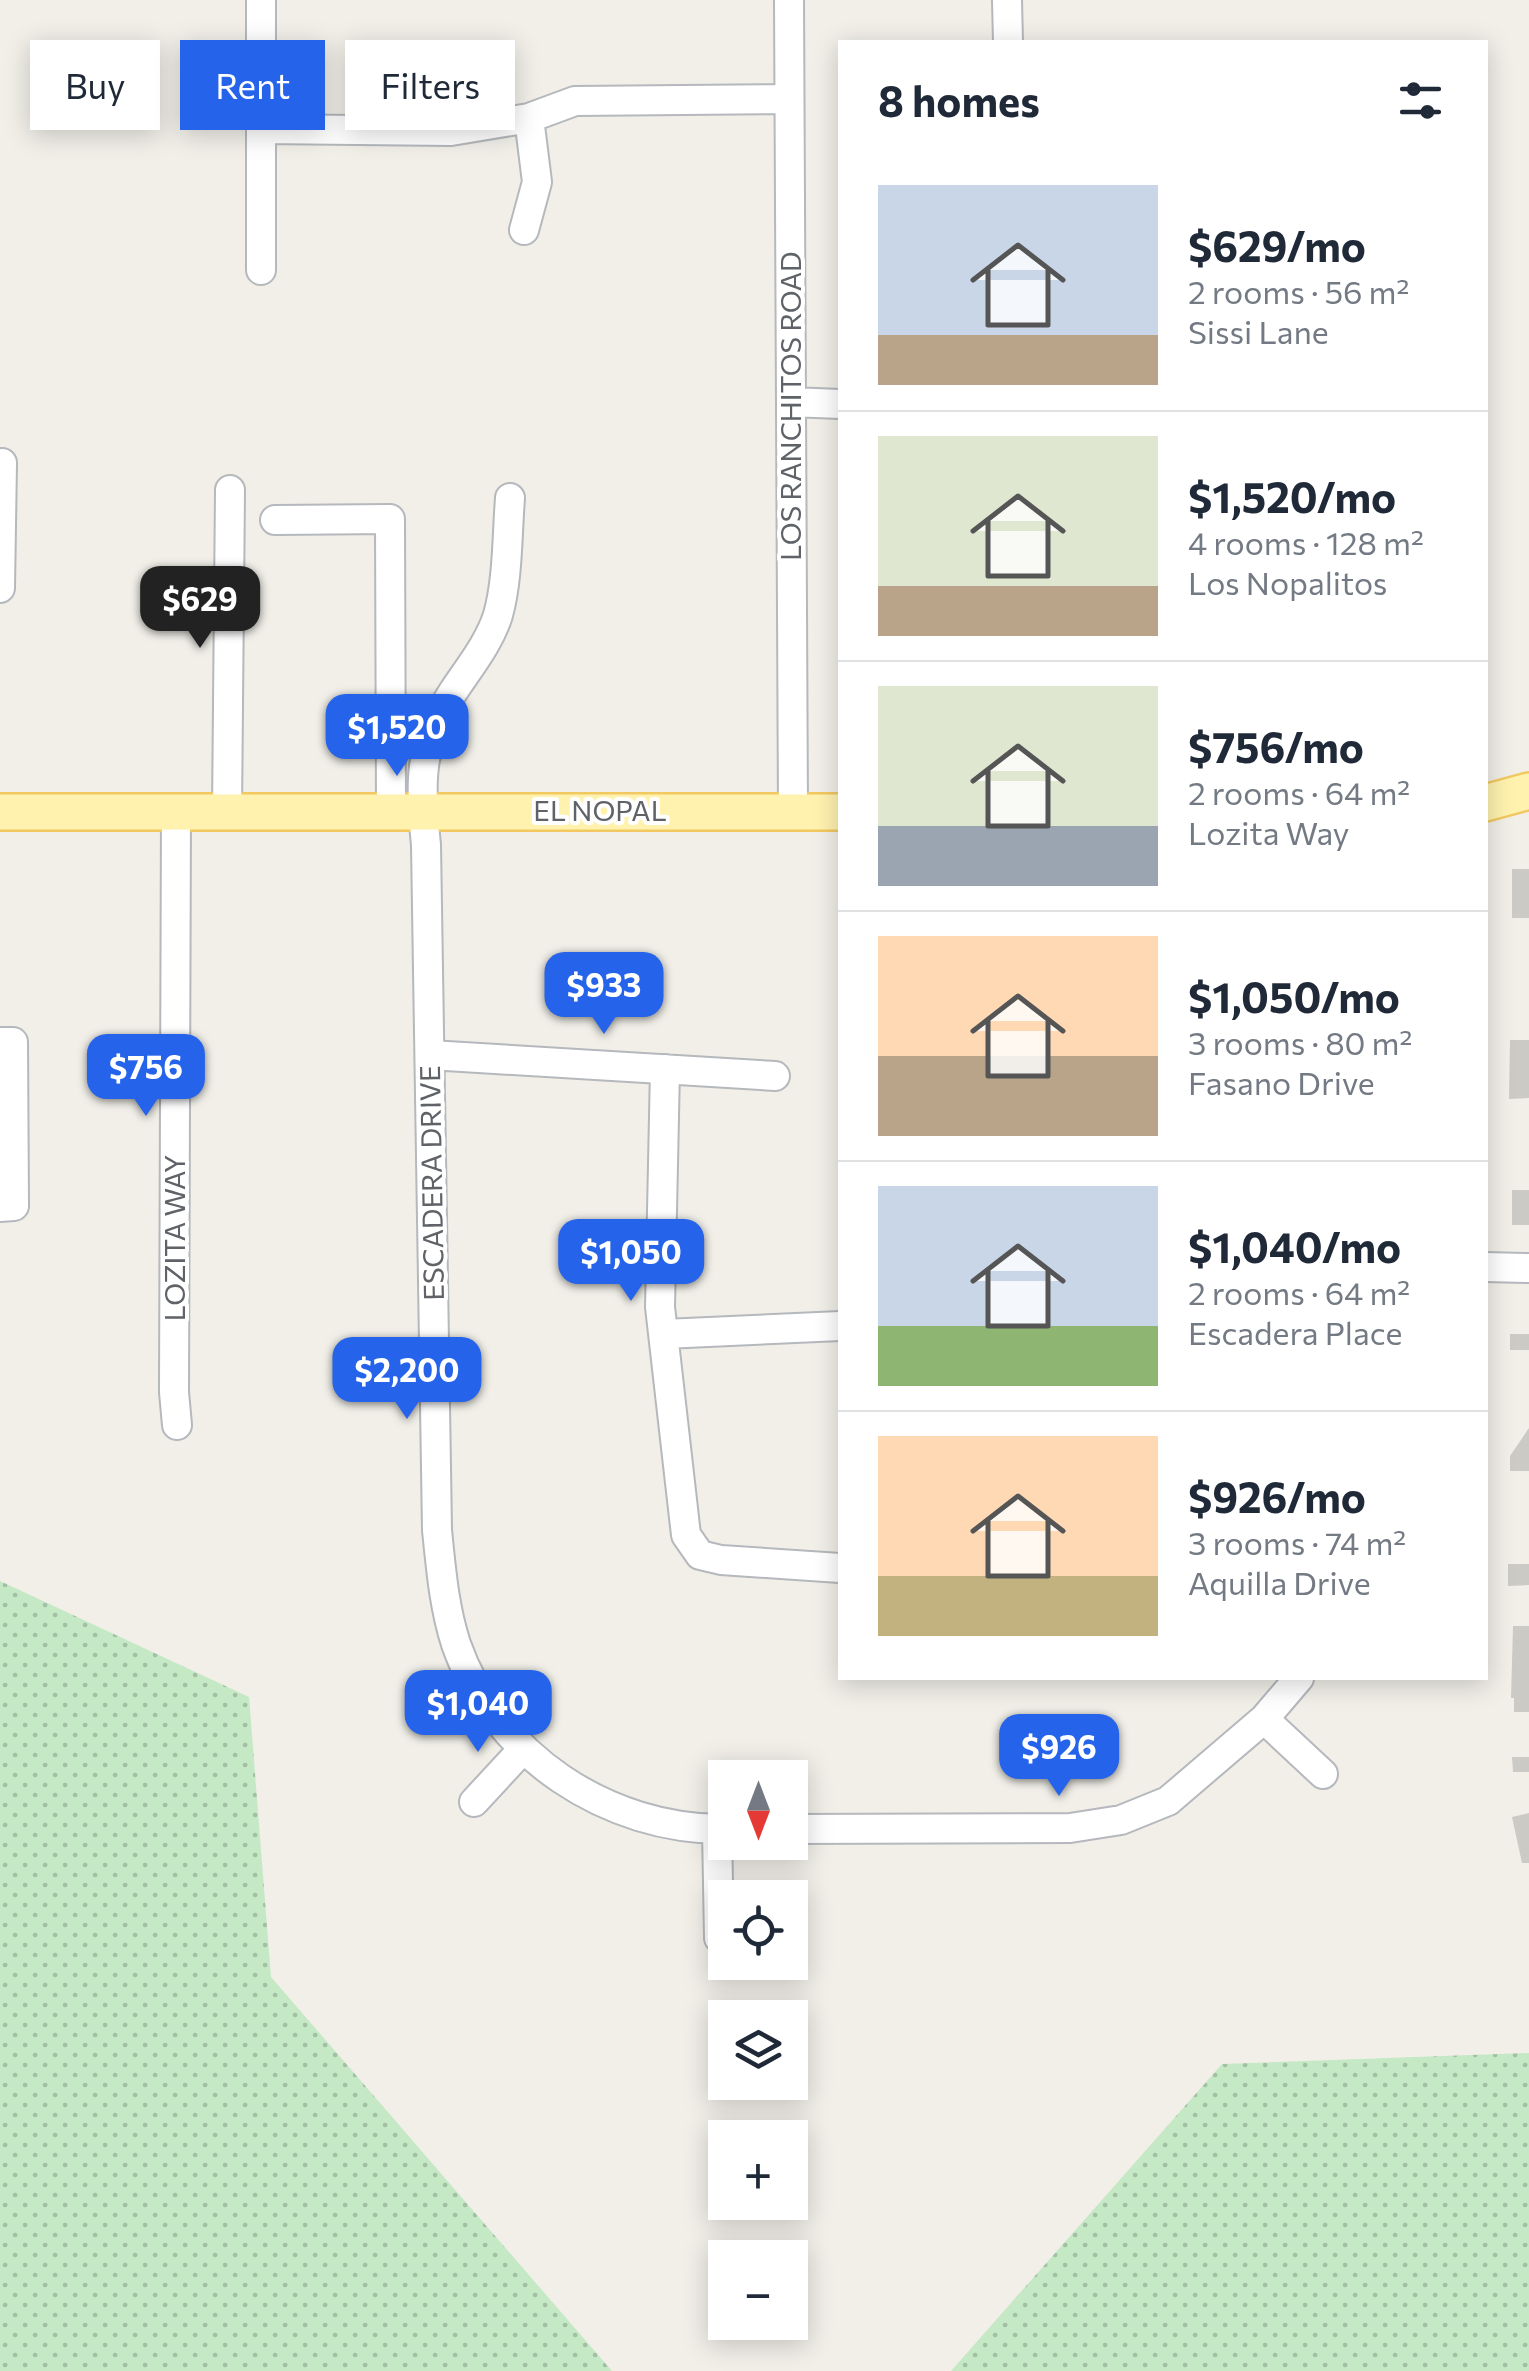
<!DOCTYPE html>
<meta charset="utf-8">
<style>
:root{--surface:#fff;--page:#f2f2f3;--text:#1f2937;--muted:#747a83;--line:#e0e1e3;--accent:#2563eb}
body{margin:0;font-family:Commissioner,sans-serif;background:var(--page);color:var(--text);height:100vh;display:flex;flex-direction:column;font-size:38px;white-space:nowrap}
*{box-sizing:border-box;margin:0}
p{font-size:32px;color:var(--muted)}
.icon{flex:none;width:55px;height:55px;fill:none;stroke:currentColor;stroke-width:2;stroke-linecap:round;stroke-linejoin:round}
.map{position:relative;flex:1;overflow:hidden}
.drawer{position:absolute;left:838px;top:40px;width:650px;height:1640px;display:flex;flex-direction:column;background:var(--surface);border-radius:0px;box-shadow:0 5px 25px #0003}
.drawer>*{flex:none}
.hud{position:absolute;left:30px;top:40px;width:658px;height:90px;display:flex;gap:20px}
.needle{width:65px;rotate:180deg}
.buttons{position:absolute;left:708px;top:1760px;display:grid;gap:20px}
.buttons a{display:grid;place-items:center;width:100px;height:100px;border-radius:0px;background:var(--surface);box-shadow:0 5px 25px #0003;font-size:50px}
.price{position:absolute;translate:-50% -85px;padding:0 22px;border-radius:20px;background:var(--accent);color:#fff;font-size:32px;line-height:65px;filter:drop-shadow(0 2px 5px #0008)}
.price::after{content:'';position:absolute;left:50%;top:60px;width:30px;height:22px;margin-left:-15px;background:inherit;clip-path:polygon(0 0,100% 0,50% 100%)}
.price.selected{background:#222;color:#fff}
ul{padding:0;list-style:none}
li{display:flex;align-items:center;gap:30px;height:250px;padding:0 40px}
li+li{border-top:2px solid var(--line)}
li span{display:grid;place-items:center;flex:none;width:280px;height:200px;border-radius:0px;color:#555}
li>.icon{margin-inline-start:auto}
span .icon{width:120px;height:120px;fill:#fffc;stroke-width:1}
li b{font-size:42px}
h2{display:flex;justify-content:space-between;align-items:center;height:120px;padding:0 40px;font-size:42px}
.tag{padding:0 35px;border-radius:0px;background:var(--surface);box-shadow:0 5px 25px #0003;font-size:35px;line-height:90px}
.tag.selected{background:var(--accent);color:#fff}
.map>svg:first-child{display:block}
.grass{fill:url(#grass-dots)}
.building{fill:#cccac5}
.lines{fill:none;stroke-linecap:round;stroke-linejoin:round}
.minor-casing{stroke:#b5b8bc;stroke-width:32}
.major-casing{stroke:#f2c960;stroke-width:40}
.minor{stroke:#fff;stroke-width:28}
.major{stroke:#fff2af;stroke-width:35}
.labels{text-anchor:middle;stroke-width:8;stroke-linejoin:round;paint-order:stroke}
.street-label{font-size:28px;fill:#5f6368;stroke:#fff}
</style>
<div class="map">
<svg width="1529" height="2371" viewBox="0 0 1529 2371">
<defs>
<pattern id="grass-dots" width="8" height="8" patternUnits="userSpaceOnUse" patternTransform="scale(2.5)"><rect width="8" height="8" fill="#c5e8c5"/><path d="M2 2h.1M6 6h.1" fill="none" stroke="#a3c0a4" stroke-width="1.8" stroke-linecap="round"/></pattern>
</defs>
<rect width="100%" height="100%" fill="#f1efe8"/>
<path class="grass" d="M0,1581L249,1697L271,1977L612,2371H0Z
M1529,2053V2371H951L1222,2064Z"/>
<path class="building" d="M1512,869H1529V918H1512Z
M1510,1040H1529V1098L1509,1099Z
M1512,1190H1529V1225H1512Z
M1510,1334H1529V1350H1510Z
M1529,1428V1471H1510V1456Z
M1508,1564H1529V1585L1508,1586Z
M1513,1626H1529V1712H1514V1698H1511Z
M1512,1757H1529V1772H1513Z
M1529,1813V1863H1522L1512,1817Z"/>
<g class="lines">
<defs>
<path id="minor" d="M261,0V270
M789,0L793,812
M1007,0L1008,42
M263,129L451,131L529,118L575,101L789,99
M524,230L537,182L529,118
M791,402L840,404
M510,498C507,536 508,579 498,615C489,644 467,670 451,695C418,745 420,788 426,845L437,1530C441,1569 444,1607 456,1644C495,1756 608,1830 725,1829
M275,520L390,519L391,812
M0,588L2,463
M176,812L174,1392L177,1425
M227,812L230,490
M0,1042H13L14,1206L0,1207
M430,1055L775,1076
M665,1069L660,1307L686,1535L700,1555L721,1560L840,1568
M1485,1267L1529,1268
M664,1334L840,1326
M1264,1719L1323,1774
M474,1802L523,1749
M717,1829L719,1938
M790,1829L1070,1828L1121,1820L1168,1801L1264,1719L1299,1678"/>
<path id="major" d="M1485,803L1529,791
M0,812H840"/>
</defs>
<use href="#minor" class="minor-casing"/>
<use href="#major" class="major-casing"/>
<use href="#minor" class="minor"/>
<use href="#major" class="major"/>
</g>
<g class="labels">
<g class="street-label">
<text transform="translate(791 406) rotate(-90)" y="10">LOS RANCHITOS ROAD</text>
<text x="600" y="821">EL NOPAL</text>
<text transform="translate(432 1183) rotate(-91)" y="10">ESCADERA DRIVE</text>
<text transform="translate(175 1238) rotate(-90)" y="10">LOZITA WAY</text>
</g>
</g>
</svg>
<div class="buttons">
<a><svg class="needle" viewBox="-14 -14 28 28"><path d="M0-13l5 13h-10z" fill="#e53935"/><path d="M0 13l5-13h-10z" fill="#747a83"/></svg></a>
<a><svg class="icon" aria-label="locate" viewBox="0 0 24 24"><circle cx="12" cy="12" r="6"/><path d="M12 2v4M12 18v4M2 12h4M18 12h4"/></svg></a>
<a><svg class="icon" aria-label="layers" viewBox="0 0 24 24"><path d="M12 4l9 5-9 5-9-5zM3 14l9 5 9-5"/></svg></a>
<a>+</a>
<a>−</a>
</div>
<b class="price selected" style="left:200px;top:651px">$629</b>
<b class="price" style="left:397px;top:779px">$1,520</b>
<b class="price" style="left:604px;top:1037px">$933</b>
<b class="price" style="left:146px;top:1119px">$756</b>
<b class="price" style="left:631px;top:1304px">$1,050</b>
<b class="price" style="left:407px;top:1422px">$2,200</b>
<b class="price" style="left:478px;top:1755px">$1,040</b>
<b class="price" style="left:1059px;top:1799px">$926</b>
<div class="hud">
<a class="tag">Buy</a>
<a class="tag selected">Rent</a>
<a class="tag">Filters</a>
</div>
<section class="drawer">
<h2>8 homes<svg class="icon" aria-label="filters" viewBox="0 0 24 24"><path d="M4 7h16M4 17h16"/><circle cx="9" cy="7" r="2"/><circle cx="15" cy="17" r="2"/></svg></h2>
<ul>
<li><span style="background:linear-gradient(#c9d6e8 75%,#b9a48a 0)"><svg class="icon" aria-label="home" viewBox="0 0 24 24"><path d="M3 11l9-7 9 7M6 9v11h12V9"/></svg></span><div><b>$629/mo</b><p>2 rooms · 56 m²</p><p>Sissi Lane</p></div></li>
<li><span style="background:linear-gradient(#dfe7d0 75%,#b9a48a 0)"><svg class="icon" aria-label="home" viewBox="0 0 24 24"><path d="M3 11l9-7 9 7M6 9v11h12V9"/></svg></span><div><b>$1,520/mo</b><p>4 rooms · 128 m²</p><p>Los Nopalitos</p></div></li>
<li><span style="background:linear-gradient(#dfe7d0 70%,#9aa5b1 0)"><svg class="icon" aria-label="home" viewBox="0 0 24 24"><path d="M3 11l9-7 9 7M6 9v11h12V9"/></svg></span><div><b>$756/mo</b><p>2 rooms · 64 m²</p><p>Lozita Way</p></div></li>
<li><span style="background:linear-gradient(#ffd9b3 60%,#b9a48a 0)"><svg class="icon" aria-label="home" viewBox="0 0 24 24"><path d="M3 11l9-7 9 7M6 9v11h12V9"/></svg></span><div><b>$1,050/mo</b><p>3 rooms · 80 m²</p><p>Fasano Drive</p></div></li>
<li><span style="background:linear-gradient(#c9d6e8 70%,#8fb573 0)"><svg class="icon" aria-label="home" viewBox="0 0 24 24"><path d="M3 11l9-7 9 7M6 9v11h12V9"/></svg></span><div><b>$1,040/mo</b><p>2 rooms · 64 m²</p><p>Escadera Place</p></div></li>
<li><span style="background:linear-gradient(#ffd9b3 70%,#c2b280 0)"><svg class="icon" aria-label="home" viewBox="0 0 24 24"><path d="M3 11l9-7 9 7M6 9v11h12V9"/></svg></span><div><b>$926/mo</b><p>3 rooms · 74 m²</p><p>Aquilla Drive</p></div></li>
</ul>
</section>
</div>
